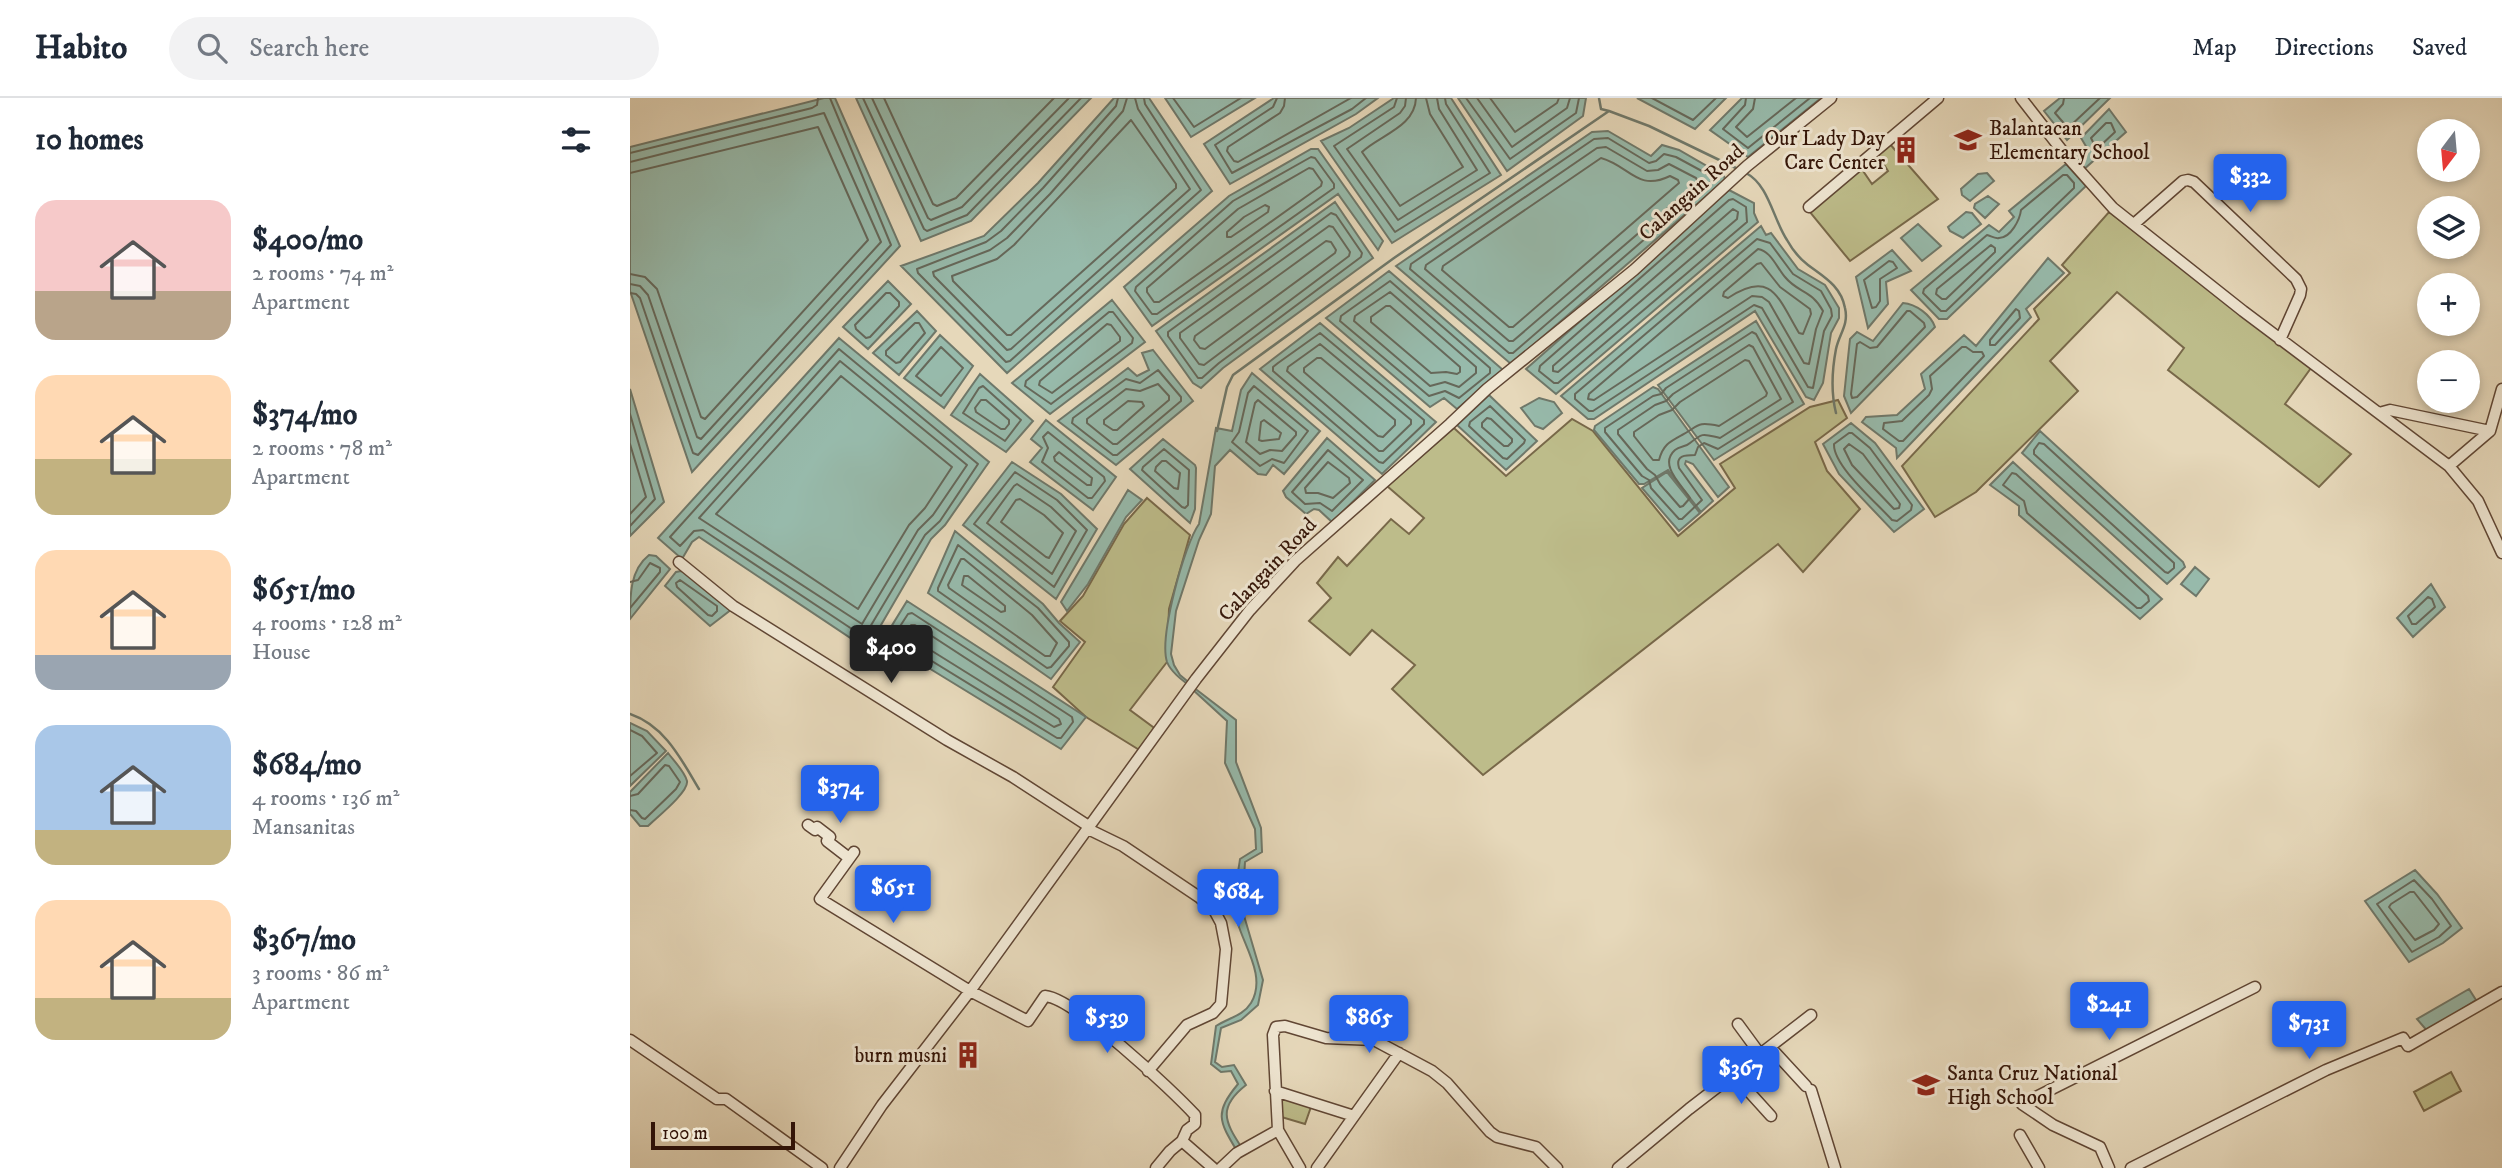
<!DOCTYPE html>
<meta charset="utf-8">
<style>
:root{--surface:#fff;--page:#f2f2f3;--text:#1f2937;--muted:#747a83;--line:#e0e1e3;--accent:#2563eb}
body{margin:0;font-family:"IM FELL DW Pica",serif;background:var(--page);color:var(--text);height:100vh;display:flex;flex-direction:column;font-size:26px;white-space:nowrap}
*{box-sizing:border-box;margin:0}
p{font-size:23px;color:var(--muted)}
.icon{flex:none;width:38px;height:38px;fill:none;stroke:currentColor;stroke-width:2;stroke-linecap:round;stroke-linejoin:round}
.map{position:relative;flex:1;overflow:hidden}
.details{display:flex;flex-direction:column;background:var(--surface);width:630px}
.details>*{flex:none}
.needle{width:46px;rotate:196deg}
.fabs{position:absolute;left:1787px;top:21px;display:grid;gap:14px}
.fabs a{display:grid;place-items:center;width:63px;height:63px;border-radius:50%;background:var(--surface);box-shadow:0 4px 10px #0003;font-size:35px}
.scale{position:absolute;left:21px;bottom:18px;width:144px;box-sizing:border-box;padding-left:7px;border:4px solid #341508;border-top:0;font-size:19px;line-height:24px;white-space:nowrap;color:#341508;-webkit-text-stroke:5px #efe6d2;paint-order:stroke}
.price{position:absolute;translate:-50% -60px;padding:0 16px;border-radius:7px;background:var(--accent);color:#fff;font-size:23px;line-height:46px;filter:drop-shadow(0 2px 4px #0008)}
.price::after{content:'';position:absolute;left:50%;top:42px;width:21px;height:16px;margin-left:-10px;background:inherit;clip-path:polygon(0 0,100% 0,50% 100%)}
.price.current{background:#222;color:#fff}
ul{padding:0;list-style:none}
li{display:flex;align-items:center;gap:21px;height:175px;padding:0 35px}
li span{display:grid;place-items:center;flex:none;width:196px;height:140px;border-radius:21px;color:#555}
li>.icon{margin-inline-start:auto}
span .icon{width:84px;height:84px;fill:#fffc;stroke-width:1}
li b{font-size:30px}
h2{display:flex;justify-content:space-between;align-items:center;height:84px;padding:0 35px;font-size:30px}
header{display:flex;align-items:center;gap:42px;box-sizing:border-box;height:98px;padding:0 35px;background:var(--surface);border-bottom:2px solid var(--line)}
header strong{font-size:33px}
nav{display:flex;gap:38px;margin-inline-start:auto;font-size:24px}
.search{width:490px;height:63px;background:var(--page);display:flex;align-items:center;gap:18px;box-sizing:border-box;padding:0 24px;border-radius:38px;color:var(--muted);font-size:26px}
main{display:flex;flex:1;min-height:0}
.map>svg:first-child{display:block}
.green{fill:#bdbc8a;stroke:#786849;stroke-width:2}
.water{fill:#97baab;stroke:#6f786a;stroke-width:2}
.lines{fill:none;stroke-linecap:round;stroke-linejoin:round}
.shore{stroke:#66685a;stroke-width:2}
.stream{stroke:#6f786a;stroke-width:2.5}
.minor-casing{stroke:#604634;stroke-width:13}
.minor{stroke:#efe6d2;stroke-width:10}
.labels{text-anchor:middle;stroke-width:6;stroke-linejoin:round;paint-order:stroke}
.poi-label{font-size:21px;fill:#341508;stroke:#efe6d2;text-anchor:start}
.street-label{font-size:21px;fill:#341508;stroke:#efe6d2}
</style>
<header>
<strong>Habito</strong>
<div class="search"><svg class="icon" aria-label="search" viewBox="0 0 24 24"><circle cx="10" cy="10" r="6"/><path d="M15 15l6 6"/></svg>Search here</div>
<nav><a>Map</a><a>Directions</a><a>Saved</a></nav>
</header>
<main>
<section class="details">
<h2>10 homes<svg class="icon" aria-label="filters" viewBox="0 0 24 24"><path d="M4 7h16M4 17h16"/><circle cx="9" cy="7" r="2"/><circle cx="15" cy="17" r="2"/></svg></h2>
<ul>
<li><span style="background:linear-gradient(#f6c9c9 65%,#b9a48a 0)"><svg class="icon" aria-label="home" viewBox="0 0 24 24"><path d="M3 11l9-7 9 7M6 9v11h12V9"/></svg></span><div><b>$400/mo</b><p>2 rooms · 74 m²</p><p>Apartment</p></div></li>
<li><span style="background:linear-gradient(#ffd9b3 60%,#c2b280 0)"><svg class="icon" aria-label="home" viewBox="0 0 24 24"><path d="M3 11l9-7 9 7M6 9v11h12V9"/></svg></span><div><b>$374/mo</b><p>2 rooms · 78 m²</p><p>Apartment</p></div></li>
<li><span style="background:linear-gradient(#ffd9b3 75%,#9aa5b1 0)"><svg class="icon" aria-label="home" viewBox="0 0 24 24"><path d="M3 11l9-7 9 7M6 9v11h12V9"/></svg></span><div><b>$651/mo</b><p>4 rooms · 128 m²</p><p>House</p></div></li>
<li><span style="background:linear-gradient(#a9c7e8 75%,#c2b280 0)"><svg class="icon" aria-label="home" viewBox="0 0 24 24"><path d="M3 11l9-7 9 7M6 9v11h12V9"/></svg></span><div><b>$684/mo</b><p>4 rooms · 136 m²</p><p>Mansanitas</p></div></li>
<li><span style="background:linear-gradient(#ffd9b3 70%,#c2b280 0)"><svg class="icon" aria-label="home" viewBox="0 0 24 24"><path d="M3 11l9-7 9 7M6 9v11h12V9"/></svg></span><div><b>$367/mo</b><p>3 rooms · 86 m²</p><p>Apartment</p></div></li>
</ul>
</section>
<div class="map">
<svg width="1872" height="1070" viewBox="0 0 1872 1070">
<rect width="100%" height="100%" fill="#e6d8ba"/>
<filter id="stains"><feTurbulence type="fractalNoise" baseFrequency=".00286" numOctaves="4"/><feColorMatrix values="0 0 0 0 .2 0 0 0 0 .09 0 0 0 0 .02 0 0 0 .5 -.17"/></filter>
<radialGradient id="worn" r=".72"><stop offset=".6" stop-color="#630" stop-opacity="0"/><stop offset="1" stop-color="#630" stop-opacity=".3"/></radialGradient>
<path class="green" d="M1259,45L1308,101L1220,163L1179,113L1231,70L1242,86L1258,73L1248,57Z
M1479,114L1681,270L1655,306L1721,356L1689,389L1538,272L1554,250L1487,194L1420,263L1448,293L1346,394L1305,419L1272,368L1409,221L1404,211L1440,175L1432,167Z
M1208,302L1217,320L1185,344L1197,373L1230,411L1173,474L1148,446L853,677L762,591L785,567L742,532L720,557L679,523L701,500L687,485L708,459L717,468L761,421L779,436L794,420L757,388L824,330L876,378L942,321L963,333L1048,438L1105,390L1090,366L1180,309Z
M517,400L560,437L539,511L537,564L500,612L527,632L511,653L456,619L423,589L455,544L430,523L453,498L494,426Z
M1821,974L1831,993L1794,1013L1784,994Z
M646,995L682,1006L675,1026L648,1018Z"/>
<path class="water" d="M194,0H205L270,148L62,374L0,193V49Z
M226,0H461L341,123L291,143Z
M484,0H519L582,93L377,275L271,168L354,138L408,85Z
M535,0H625L561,39Z
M644,0H748L726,16L600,86L574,46Z
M764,0H821L871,77L762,145L691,43L719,30Z
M828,0H956L953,18L877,73Z
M1007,0H1096L1065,31Z
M1112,0H1191L1118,59L1080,32Z
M1430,0H1480L1437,42L1414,13Z
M1479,11L1496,34L1453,72L1443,61L1457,50L1451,40Z
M978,33L1021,58L1032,47L1049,52L1094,78L1095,82L881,266L766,168L962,34Z
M681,51H688L753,143L748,152L708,96L522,228L494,189L599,98Z
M1436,66L1456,88L1317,221H1309L1281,192L1359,127L1369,134L1384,119L1379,113Z
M1357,75L1364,83L1340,103L1332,97L1331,91L1348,76Z
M1099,92L1124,105V115L1128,124L926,296L896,271Z
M1358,98L1369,106L1355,120L1344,110L1345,106Z
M705,104L743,160L593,270L571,290L563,285L526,233Z
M1336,114L1342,115L1351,126L1333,140L1320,133L1318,129Z
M1288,126L1311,148L1292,163L1271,140Z
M1131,128L1136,137L1141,135L1168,171L1195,187L1209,210V220L1201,235L1193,285L1184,302L1176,299L1125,213L964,321H958L931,298Z
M1262,152L1281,173L1256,184L1258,206L1238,230L1226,179Z
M1418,160L1434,175L1396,211L1401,219L1267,360L1266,350L1232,324L1236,319L1267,317L1295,291L1291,276L1334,237L1346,248Z
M759,173L873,272L827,311L814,300L800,309L696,220Z
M258,183L281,206L238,251L213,229Z
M482,202L515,244L420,316L382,285Z
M1273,205C1286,206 1301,217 1305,229L1221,315L1214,298L1220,241L1227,234L1243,243Z
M287,213L306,233L269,277L243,255Z
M1126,223L1174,306L1084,362L1028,287Z
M690,225L806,324L752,376L630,271Z
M310,237L343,268L314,310L274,280Z
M209,240L359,364L315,427L301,441L237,551L69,439L62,444L52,461L28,440Z
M523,252L563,303L486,367L428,323L498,270L507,278L519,272L512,255Z
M622,275L690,333L654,376L643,367L636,377L628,376L600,352L585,368L581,416L569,442L546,513L541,556L544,567L550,577L562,587L560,588C552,582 541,574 537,564C529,539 554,447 569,426L586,330L602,333L611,292Z
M350,276L403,323L376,354L321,317Z
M1023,289L1028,291L1099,389L1088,399L1063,366L1056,363L1055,366L1083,403L1071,414L1038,372L1014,386H1009L964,332L965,328Z
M0,291L34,404L0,438Z
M859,297L907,343L876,372L827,327Z
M909,300L924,304L932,315L913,331L905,328L891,310Z
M416,322L486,379L463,412L400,364L412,350L401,341Z
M1221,325L1245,345L1294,411L1264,434L1209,376L1193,346Z
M1410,333L1553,464L1555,469L1537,486L1392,355Z
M697,340L745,382L702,424L689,412L684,411L676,416L656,399L653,393Z
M533,341L565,367L566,370L565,411L560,425L500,371Z
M382,364L431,396L467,431L426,501L333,427Z
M1383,364L1532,501L1510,521L1389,417V408L1360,387Z
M1037,374L1070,415L1049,433L1012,390Z
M498,392L512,402L496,419L458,486L437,513L431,504Z
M325,433L413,506L429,525L450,544L421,581L298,495Z
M19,457L26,458L40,471L0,521C0,497 0,472 19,457Z
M1565,469L1579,481L1566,498L1551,486Z
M51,473L54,474L102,511L80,528L35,488L46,474Z
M1801,486L1815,509L1783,539L1767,520Z
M277,503L456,619L431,651L253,542Z
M563,589L606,622V664L631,730L632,754L615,764L612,811L633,882L628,907L611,922L591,930L585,964L592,969L604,967L616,987C588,1009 594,1023 612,1050L607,1053C589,1023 584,1015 608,986L601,973L591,974L581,966L586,928C598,920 613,918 621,905C639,875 607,840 604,810C603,794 608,777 610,761L626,751L625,731L595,665L597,623L562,591Z
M0,625L17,633L36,653L0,688Z
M38,655C44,663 55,674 57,683C59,694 26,720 18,728H10L0,716V694Z
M1785,772L1807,796L1832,830L1813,845L1779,864L1735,803Z
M1839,891L1846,902L1798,934L1787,921Z"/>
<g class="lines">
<path class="shore" d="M233,0L294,131L297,133L337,117L451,0
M242,0L298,120L301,122L332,109L439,0
M254,0L303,106L307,108L326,100L424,0
M488,0L486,8L413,90L371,133L356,144L287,171L288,175L376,264L380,263L571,92L515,6L514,0
M497,0L493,13L420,96L377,140L360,152L303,174L304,178L377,252L381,251L560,91L508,11L505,0
M543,0L564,29L611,0
M647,0L643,9L585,47L602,75L722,11L736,0
M655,0L654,8L650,15L598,49L597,53L604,63L608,64L721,0
M767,0L764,9L704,48L765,134L860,75L816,6L815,0
M776,0L775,8L770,15L717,51L768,122L847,72L809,11L807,0
M786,0C785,29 750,37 732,54L770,108L833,69L800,16L796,0
M836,0L880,61L946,15L949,0
M847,0L882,49L937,10L940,0
M860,0L885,34L927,5L929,0
M1022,0L1063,22L1086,0
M1116,0L1115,7L1093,31L1118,50L1180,0
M1125,0L1123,11L1106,29L1117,39L1166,0
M1434,0L1433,6L1425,15L1438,30L1470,0
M501,22L546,86V90L381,237H377L323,183L322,178L367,161L384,147Z
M1476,25H1481L1485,34L1469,49L1466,50L1461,40Z
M978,40L1019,65L1026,63L1034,56L1046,59L1081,78L1083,82L883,255H879L780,171L781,166L964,41Z
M976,49L1017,73L1028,72L1039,66L1066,80L1068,84L883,243H879L795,171L796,167L967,50Z
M0,55L182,10L187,7L188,0
M681,59L685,60L704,86V90L527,216H522L505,193L506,189L603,103Z
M971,60C1000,68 1007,94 1040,78L1048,82L1049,85L883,229H879L812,172L813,168Z
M0,64L194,15L251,144L71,341L67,339L18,197L10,188L0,186
M679,70L683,71L692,84L691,88L529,204H524L517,194V190L608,111Z
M0,75L188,29L238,142L75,321L71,319L27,191L15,179L0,176
M1433,77H1437L1444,85V90L1316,213H1311L1293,195L1294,191L1357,137C1361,138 1365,141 1369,140C1381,140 1390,121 1391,112Z
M1103,101L1116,109L1117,124L928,285H924L909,273L910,268L1099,102Z
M635,107L639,109L638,114L601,139H597V134L614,119Z
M1103,111L1108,114L1107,121L928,274L923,273V268Z
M701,115L706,117L732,155L731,159L589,265L572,280H568L538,238V234Z
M699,128L703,129L720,154L719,158L574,267L569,266L550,240V235Z
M1127,141L1140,145L1163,176L1191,193L1201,211L1202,218L1194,233L1183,290L1178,289L1132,210L1124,207L963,313H959L945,301V296Z
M696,143L701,144L706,152L705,155L575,251L570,250L564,242L565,238Z
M1361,147L1365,150V154L1316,201H1312L1306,196L1307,191Z
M1128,151C1141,153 1147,170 1155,179C1168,195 1182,192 1193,213L1186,231L1179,266L1174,265L1139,204L1132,199L1122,198L964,302L958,301L959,296Z
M1259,163L1263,164L1267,170L1250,181V203L1246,209L1242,210L1234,182Z
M1131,165L1150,189L1180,211L1181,216L1173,236L1169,235C1148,200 1142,171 1098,200L1093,198L1094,194L1127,166Z
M760,183L860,270V275L829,300L815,293L799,298L710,223L711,218Z
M760,194L846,269V275L829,289L815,284L800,288L724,223L725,218Z
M0,195L6,196L10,200L63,355L68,357L261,147L200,0
M256,195H260L269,204V208L240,239L236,240L226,231L225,227Z
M756,208H760L830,269V274L827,276L816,274L801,275L741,224V219Z
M1386,211L1389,213L1390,220L1365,247H1360V242Z
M1277,213H1280L1294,225L1295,229L1227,299L1222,300L1221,296L1227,246L1230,244L1240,250L1247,249Z
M479,214H483L503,240L502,245L421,306L395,288L396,283Z
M285,225H289L295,235L270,264L266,265L256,257V253Z
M477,226L481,227L490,239V243L422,295L409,287L410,283Z
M1122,234L1126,236L1163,304L1088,351L1074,345L1068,349L1065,357C1056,357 1045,357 1049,370L1072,402L1052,421H1049L1021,390L1019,382L1012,378L975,334V330L1023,298L1031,296L1036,290Z
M690,235L794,322V326L753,365L749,364L643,273V269L648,265Z
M690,246L781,322V326L753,353H749L657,273L658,269Z
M1119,247L1123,249L1151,301L1090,340C1073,336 1074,334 1060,345C1056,349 1050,348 1045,352C1028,367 1052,387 1060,400L1053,408L1050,409L1030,386L1025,377L1017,371L988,336V332L1025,307L1036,303L1043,296Z
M311,249L333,270L311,298L286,278Z
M1332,249H1336L1343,254H1352L1354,258L1273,343H1269L1253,331L1254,325L1272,323L1299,297L1302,291L1300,278Z
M209,251L348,366L310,423L295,437L234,539L73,432L64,433L50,448L40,439Z
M687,260H691L765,322V327L753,339L748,338L674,274V270Z
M1115,262L1119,263L1137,295L1136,298L1089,328C1066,323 1069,328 1052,337C1039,344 1033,347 1029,362H1023L1004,338V334L1029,317L1042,312L1050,304Z
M210,263L337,367L303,417L288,432L232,526L69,420Z
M528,272L551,299V303L487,357H483L442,325L443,320L496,281L510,285Z
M211,278L322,369L295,410L279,427L228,511L86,416Z
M528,286L539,298V302L487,346H483L457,325V321L496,291L510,293Z
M353,288L391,322L375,343L333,315L349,290Z
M624,288L678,333L654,365L642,361L630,368L602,344L609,334L618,295Z
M351,302H356L379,322V326L375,331H371L346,314L345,310Z
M628,302L666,334V337L652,353L640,352L630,356L616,344L625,305Z
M498,303L512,304L514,308L487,332H483L474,326V322Z
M860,308L895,342L894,345L877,361L873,360L839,328L840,324Z
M0,316L25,401L0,428
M857,320L861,321L882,341V344L878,348H874L852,329V325Z
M634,322L651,335L649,341L632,343L629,342L631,324Z
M418,334L474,379L475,383L462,400H458L412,364L418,350L413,339Z
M1219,335H1222L1240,350L1282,407L1281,412L1267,423L1262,422C1247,405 1203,368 1204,346Z
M1409,345L1414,346L1544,465V470L1538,475L1535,474L1404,356V352Z
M0,346L16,399L0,416
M1219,346L1233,356L1270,406L1269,410L1264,411L1222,367L1214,351Z
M534,351L559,372L558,407L555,410L552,409L512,372L513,369Z
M698,352L733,382L702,413L690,405L675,406L662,394Z
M429,354L462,380L461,387H457L425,363L424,359Z
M532,363H536L550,375L548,391L544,390L525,373L526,369Z
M698,364L719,380L720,385L703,400L688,395H676L675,390Z
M385,374L427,402L457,432L424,489L344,426Z
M1382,375L1386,376L1518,498L1519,503L1511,510H1507L1397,415L1394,403L1373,387Z
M387,386L421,409L446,433L422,476L357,425L384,388Z
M390,401L414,417L433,435L419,460L416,459L371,424L386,402Z
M328,447L408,510L439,544V548L421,569L417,570L308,493V490Z
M331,461H334L402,517L427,545L420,558H415L319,490L318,487Z
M334,478H338L375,508V513L371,514L332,487Z
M50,482L87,508V513L82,518L78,517L47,489L46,485Z
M0,484L8,482L20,465L30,470V474L0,510
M1798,499L1802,501L1805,509L1786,526H1782L1778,518Z
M282,515L442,619L443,624L431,640H427L266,541L265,536L278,516Z
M281,527H285L429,621L431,626L424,629L278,538L276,534Z
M0,632L12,638L27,655L0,678
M0,698L8,696L35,667L39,668L50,684L46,691L15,721L12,720L6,713L0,712
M1784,782L1802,801L1821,828L1809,839L1782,854L1747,806Z
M1780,794H1784L1809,826L1804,832L1785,842L1759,809L1761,806Z"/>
<path class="stream" d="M979,13L1019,28L1110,72
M1116,75C1139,87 1143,121 1157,142C1162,151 1170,161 1178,167C1194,179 1211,188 1215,210C1219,227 1209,236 1206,251C1202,272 1201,295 1206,315
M587,333L597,289L603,277L764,160L979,13L971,11L969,0
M0,616C35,628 51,661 69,691"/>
<defs>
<path id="minor" d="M1391,0L1434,55L1483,110L1613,213L1819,368L1848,403L1872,455
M1179,109L1308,0
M1504,126L1553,83L1558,82L1564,84L1666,181L1671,191L1670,197L1650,242
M1749,315L1760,312L1860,333L1872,291
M1819,368L1860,333
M49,464L103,508L317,642L383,679L460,729
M178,727L185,732L187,729L200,739L197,743L219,760
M458,731L493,748L569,799L584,812L591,825L596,851L591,906L583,915L557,927L518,973
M224,754L190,801L340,893L398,923L415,898C444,900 542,992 565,1017V1026L557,1032L552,1043L583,1070
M1108,926L1130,956
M0,942L87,1001H96L192,1070
M1140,949L1176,988
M1103,976L1141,1018
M1181,992L1205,1070
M645,993L724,1018L769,955
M648,1032L670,1070
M1390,1037L1409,1070
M210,1070L252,1007L340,893L566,581L620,512L665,463L820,326L857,291L1004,172L1117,68L1201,0
M526,1070L540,1053L552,1043
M591,1070L607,1055L648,1032L643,937L646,929L655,928L696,940L744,942L802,973L817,985L860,1034L867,1039L906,1049L927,1070
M687,1070L724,1018
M988,1070L1059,1011L1181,917
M1479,1070L1470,1049L1423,1027L1392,1006L1625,889
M1501,1070L1696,972L1773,940L1778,948L1872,894"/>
</defs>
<use href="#minor" class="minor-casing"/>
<use href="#minor" class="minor"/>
</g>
<defs>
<symbol id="school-bare" viewBox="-9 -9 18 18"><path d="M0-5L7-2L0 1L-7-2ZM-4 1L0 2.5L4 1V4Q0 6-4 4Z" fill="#8f2418" stroke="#efe6d2" stroke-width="2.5" paint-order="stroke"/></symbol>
<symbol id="building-bare" viewBox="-9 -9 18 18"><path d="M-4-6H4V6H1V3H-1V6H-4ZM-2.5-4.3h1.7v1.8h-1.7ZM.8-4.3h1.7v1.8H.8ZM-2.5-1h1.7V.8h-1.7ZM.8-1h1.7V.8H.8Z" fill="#8f2418" stroke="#efe6d2" stroke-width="2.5" paint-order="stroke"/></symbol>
</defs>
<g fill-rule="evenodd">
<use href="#school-bare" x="1319" y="23" width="38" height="38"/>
<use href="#building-bare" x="1257" y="33" width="38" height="38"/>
<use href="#building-bare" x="319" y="938" width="38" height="38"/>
<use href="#school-bare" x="1277" y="968" width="38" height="38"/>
</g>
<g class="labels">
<g class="poi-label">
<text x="1359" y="37">Balantacan<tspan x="1359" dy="24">Elementary School</tspan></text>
<text x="1255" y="47" text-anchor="end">Our Lady Day<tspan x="1255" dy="24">Care Center</tspan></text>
<text x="317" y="964" text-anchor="end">burn musni</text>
<text x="1317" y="982">Santa Cruz National<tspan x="1317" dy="24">High School</tspan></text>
</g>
<g class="street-label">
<text transform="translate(1061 94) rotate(-42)" y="7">Calangain Road</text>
<text transform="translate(637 471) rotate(-47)" y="7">Calangain Road</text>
</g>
</g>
<rect width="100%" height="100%" filter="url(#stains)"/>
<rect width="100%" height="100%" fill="url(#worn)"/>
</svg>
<div class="fabs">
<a><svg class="needle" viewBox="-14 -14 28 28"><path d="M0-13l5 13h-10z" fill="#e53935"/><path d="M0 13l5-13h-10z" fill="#747a83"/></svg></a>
<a><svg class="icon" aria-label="layers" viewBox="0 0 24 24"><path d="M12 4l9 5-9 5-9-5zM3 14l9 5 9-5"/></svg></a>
<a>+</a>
<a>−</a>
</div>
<div class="scale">100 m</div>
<b class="price" style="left:1620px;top:116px">$332</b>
<b class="price current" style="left:261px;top:587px">$400</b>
<b class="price" style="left:210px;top:727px">$374</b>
<b class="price" style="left:263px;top:827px">$651</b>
<b class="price" style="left:608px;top:831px">$684</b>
<b class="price" style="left:1479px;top:944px">$241</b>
<b class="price" style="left:477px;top:957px">$539</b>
<b class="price" style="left:739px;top:957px">$865</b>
<b class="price" style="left:1679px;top:963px">$731</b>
<b class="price" style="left:1111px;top:1008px">$367</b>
</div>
</main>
